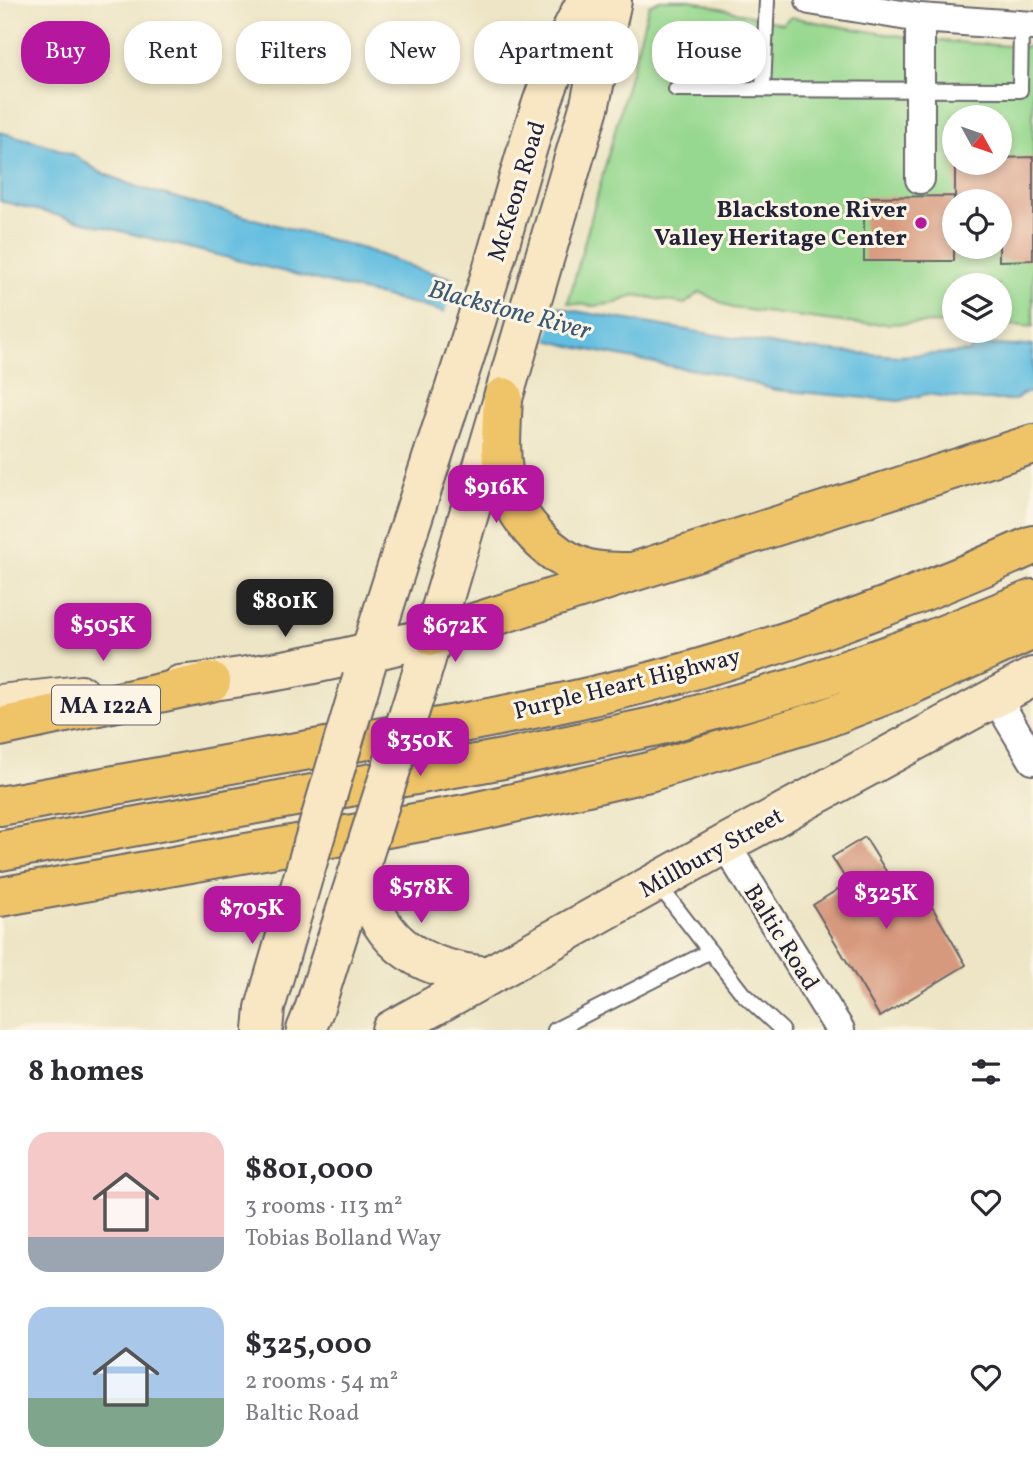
<!DOCTYPE html>
<meta charset="utf-8">
<style>
:root{--surface:#fff;--page:#f2f2f3;--text:#2b2b33;--muted:#7c7c81;--accent:#b5179e}
body{margin:0;font-family:Vollkorn,serif;background:var(--page);color:var(--text);height:100vh;display:flex;flex-direction:column;font-size:26px;white-space:nowrap}
*{box-sizing:border-box;margin:0}
p{font-size:23px;color:var(--muted)}
.icon{flex:none;width:38px;height:38px;fill:none;stroke:currentColor;stroke-width:2;stroke-linecap:round;stroke-linejoin:round}
.map{position:relative;height:1030px;overflow:hidden}
.details{display:flex;flex-direction:column;background:var(--surface);flex:1}
.details>*{flex:none}
.guide{position:absolute;left:21px;top:21px;width:992px;height:63px;display:flex;gap:14px}
.needle{width:46px;rotate:130deg}
.controls{position:absolute;left:942px;top:105px;display:grid;gap:14px}
.controls a{display:grid;place-items:center;width:70px;height:70px;border-radius:50%;background:var(--surface);box-shadow:0 4px 10px #0003;font-size:35px}
.price{position:absolute;translate:-50% -60px;padding:0 16px;border-radius:14px;background:var(--accent);color:#fff;font-size:23px;line-height:46px;filter:drop-shadow(0 2px 4px #0008)}
.price::after{content:'';position:absolute;left:50%;top:42px;width:21px;height:16px;margin-left:-10px;background:inherit;clip-path:polygon(0 0,100% 0,50% 100%)}
.price.current{background:#222;color:#fff}
ul{padding:0;list-style:none}
li{display:flex;align-items:center;gap:21px;height:175px;padding:0 28px}
li span{display:grid;place-items:center;flex:none;width:196px;height:140px;border-radius:21px;color:#555}
li>.icon{margin-inline-start:auto}
span .icon{width:84px;height:84px;fill:#fffc;stroke-width:1}
li b{font-size:30px}
h2{display:flex;justify-content:space-between;align-items:center;height:84px;padding:0 28px;font-size:30px}
.tag{padding:0 24px;border-radius:28px;background:var(--surface);box-shadow:0 4px 10px #0003;font-size:24px;line-height:63px}
.tag.current{background:var(--accent);color:#fff}
.map>svg:first-child{display:block}
.green{fill:#96d88f;stroke:#5c7d65;stroke-width:2;fill-rule:evenodd}
.water{fill:#63bee0;stroke:#42708e;stroke-width:2}
.pier{fill:#ede5c5}
.building{fill:#d7997e}
.lines{fill:none;stroke-linecap:round;stroke-linejoin:round}
.lane-casing{stroke:#69666b;stroke-width:18}
.street-casing{stroke:#69666b;stroke-width:32}
.secondary-casing{stroke:#69666b;stroke-width:42}
.highway-casing{stroke:#69666b;stroke-width:42}
.lane{stroke:#fff;stroke-width:14}
.street{stroke:#fff;stroke-width:28}
.secondary{stroke:#f9e7c3;stroke-width:38}
.highway{stroke:#efc469;stroke-width:38}
.secondary-bridge-casing{stroke:#69666b;stroke-width:42;stroke-linecap:butt}
.secondary-bridge{stroke:#f9e7c3;stroke-width:38}
.poi-dot{fill:#b5179e;stroke:#fcf5e5;stroke-width:2.5}
.labels{text-anchor:middle;stroke-width:6;stroke-linejoin:round;paint-order:stroke}
.shield{fill:#fcf5e5;stroke:#63616e;stroke-width:2}
.shield-label{font-size:23px;font-weight:bold;fill:#22223b}
.street-label{font-size:24px;fill:#22223b;stroke:#fcf5e5}
.poi-label{font-size:24px;font-weight:bold;fill:#22223b;stroke:#fcf5e5;text-anchor:end}
.water-label{font-size:26px;font-style:italic;fill:#395975;stroke:#fcf5e5}
</style>
<div class="map">
<svg width="1033" height="1030" viewBox="0 0 1033 1030">
<rect width="100%" height="100%" fill="#fcf5e5"/>
<filter id="ink" filterUnits="userSpaceOnUse"><feTurbulence type="fractalNoise" baseFrequency=".0143" numOctaves="2"/><feDisplacementMap in="SourceGraphic" scale="14" xChannelSelector="R" yChannelSelector="G"/><feConvolveMatrix kernelMatrix="1 2 1 2 8 2 1 2 1" color-interpolation-filters="sRGB"/></filter>
<filter id="wash" filterUnits="userSpaceOnUse"><feTurbulence type="fractalNoise" baseFrequency=".00686" numOctaves="4" result="noise"/><feDisplacementMap in="SourceGraphic" scale="28" xChannelSelector="R" yChannelSelector="G"/><feGaussianBlur stdDeviation="1.57" result="paint"/><feColorMatrix in="noise" values="0 0 0 0 0 0 0 0 0 0 0 0 0 0 0 0 0 1.4 0 .05"/><feComposite in="paint" operator="in"/></filter>
<g filter="url(#wash)">
<rect width="100%" height="100%" fill="#ede5c5"/>
<path class="green" d="M660,0H690L782,24L791,17C871,34 952,44 1033,47V327L999,324V285H954V323L858,324L732,308L700,292L685,304L635,295L616,303L594,306L568,303L649,5ZM954,117H999V163H954ZM954,201H999V247H954Z"/>
<path class="water" d="M0,132L41,143L74,155L100,172L137,187L364,249L421,270L575,311L792,348L898,356L969,352L977,344L1014,346L1033,345V392L1022,394L1015,400H974L926,394L900,401L775,390L717,373L675,367L574,347L410,303L0,201Z"/>
<path class="pier" d="M456,276L558,303L546,343L444,316Z"/>
<g id="blocks">
<path class="building" d="M1033,157V260L999,261V201H955V163H999V158Z
M954,196V261H864V197Z
M865,837L897,889L915,878L966,965L880,1017L813,905L848,883L832,857Z"/>
</g>
</g>
<g filter="url(#ink)">
<use href="#blocks" fill-opacity="0" stroke="#69666b" stroke-width="2"/>
<g class="lines">
<defs>
<path id="lane" d="M676,89L1020,90L1021,26
M763,89L767,0
M657,883L743,994L782,1030
M555,1030L710,951"/>
<path id="street" d="M810,0L920,18L1033,26
M920,18V179
M996,698L1033,760
M725,844L840,1030"/>
<path id="secondary" d="M421,676L590,104L612,0
M362,679C402,546 448,413 489,280C518,187 539,85 587,0
M180,685C265,676 350,658 433,636
M0,704L81,695
M361,863C372,939 414,969 488,976
M263,1030L265,1008L304,874
M306,1030L314,1010L361,863
M391,1030L725,844L1033,677"/>
<path id="highway" d="M503,397C502,424 498,457 506,484C517,520 548,556 585,568C599,572 614,572 628,572
M433,636L1033,444
M0,727L211,682
M0,806C95,789 190,771 285,754C390,736 494,719 597,695C747,660 893,608 1033,545
M0,851L503,759L661,725L797,687L925,642L1033,599
M0,897L465,814L649,772L821,720L906,687L1033,630"/>
</defs>
<use href="#lane" class="lane-casing"/>
<use href="#street" class="street-casing"/>
<use href="#secondary" class="secondary-casing"/>
<use href="#highway" class="highway-casing"/>
<use href="#lane" class="lane"/>
<use href="#street" class="street"/>
<use href="#secondary" class="secondary"/>
<use href="#highway" class="highway"/>
<defs>
<path id="secondary-bridge" d="M361,863L421,676
M304,874L362,679"/>
</defs>
<use href="#secondary-bridge" class="secondary-bridge-casing"/>
<use href="#secondary-bridge" class="secondary-bridge"/>
</g>
</g>
<circle class="poi-dot" cx="921" cy="223" r="7"/>
<g class="labels">
<rect class="shield" x="52" y="685.5" width="108" height="39" rx="5"/>
<g class="shield-label">
<text x="106" y="713">MA 122A</text>
</g>
<g class="street-label">
<text transform="translate(516 191) rotate(-73)" y="8">McKeon Road</text>
<text transform="translate(627 683) rotate(-14)" y="8">Purple Heart Highway</text>
<text transform="translate(711 852) rotate(-29)" y="8">Millbury Street</text>
<text transform="translate(782 937) rotate(58)" y="8">Baltic Road</text>
</g>
<g class="poi-label">
<text x="907" y="217">Blackstone River<tspan x="907" dy="28">Valley Heritage Center</tspan></text>
</g>
<g class="water-label">
<text transform="translate(510 309) rotate(15)" y="9">Blackstone River</text>
</g>
</g>
</svg>
<div class="controls">
<a><svg class="needle" viewBox="-14 -14 28 28"><path d="M0-13l5 13h-10z" fill="#e53935"/><path d="M0 13l5-13h-10z" fill="#7c7c81"/></svg></a>
<a><svg class="icon" aria-label="locate" viewBox="0 0 24 24"><circle cx="12" cy="12" r="6"/><path d="M12 2v4M12 18v4M2 12h4M18 12h4"/></svg></a>
<a><svg class="icon" aria-label="layers" viewBox="0 0 24 24"><path d="M12 4l9 5-9 5-9-5zM3 14l9 5 9-5"/></svg></a>
</div>
<b class="price" style="left:496px;top:525px">$916K</b>
<b class="price current" style="left:285px;top:639px">$801K</b>
<b class="price" style="left:103px;top:663px">$505K</b>
<b class="price" style="left:455px;top:664px">$672K</b>
<b class="price" style="left:420px;top:778px">$350K</b>
<b class="price" style="left:421px;top:925px">$578K</b>
<b class="price" style="left:886px;top:931px">$325K</b>
<b class="price" style="left:252px;top:946px">$705K</b>
<div class="guide">
<a class="tag current">Buy</a>
<a class="tag">Rent</a>
<a class="tag">Filters</a>
<a class="tag">New</a>
<a class="tag">Apartment</a>
<a class="tag">House</a>
</div>
</div>
<section class="details">
<h2>8 homes<svg class="icon" aria-label="filters" viewBox="0 0 24 24"><path d="M4 7h16M4 17h16"/><circle cx="9" cy="7" r="2"/><circle cx="15" cy="17" r="2"/></svg></h2>
<ul>
<li><span style="background:linear-gradient(#f6c9c9 75%,#9aa5b1 0)"><svg class="icon" aria-label="home" viewBox="0 0 24 24"><path d="M3 11l9-7 9 7M6 9v11h12V9"/></svg></span><div><b>$801,000</b><p>3 rooms · 113 m²</p><p>Tobias Bolland Way</p></div><svg class="icon" aria-label="heart" viewBox="0 0 24 24"><path d="M12 20l-8-8c-3-5 5-10 8-4 3-6 11-1 8 4z"/></svg></li>
<li><span style="background:linear-gradient(#a9c7e8 65%,#7fa58c 0)"><svg class="icon" aria-label="home" viewBox="0 0 24 24"><path d="M3 11l9-7 9 7M6 9v11h12V9"/></svg></span><div><b>$325,000</b><p>2 rooms · 54 m²</p><p>Baltic Road</p></div><svg class="icon" aria-label="heart" viewBox="0 0 24 24"><path d="M12 20l-8-8c-3-5 5-10 8-4 3-6 11-1 8 4z"/></svg></li>
</ul>
</section>
